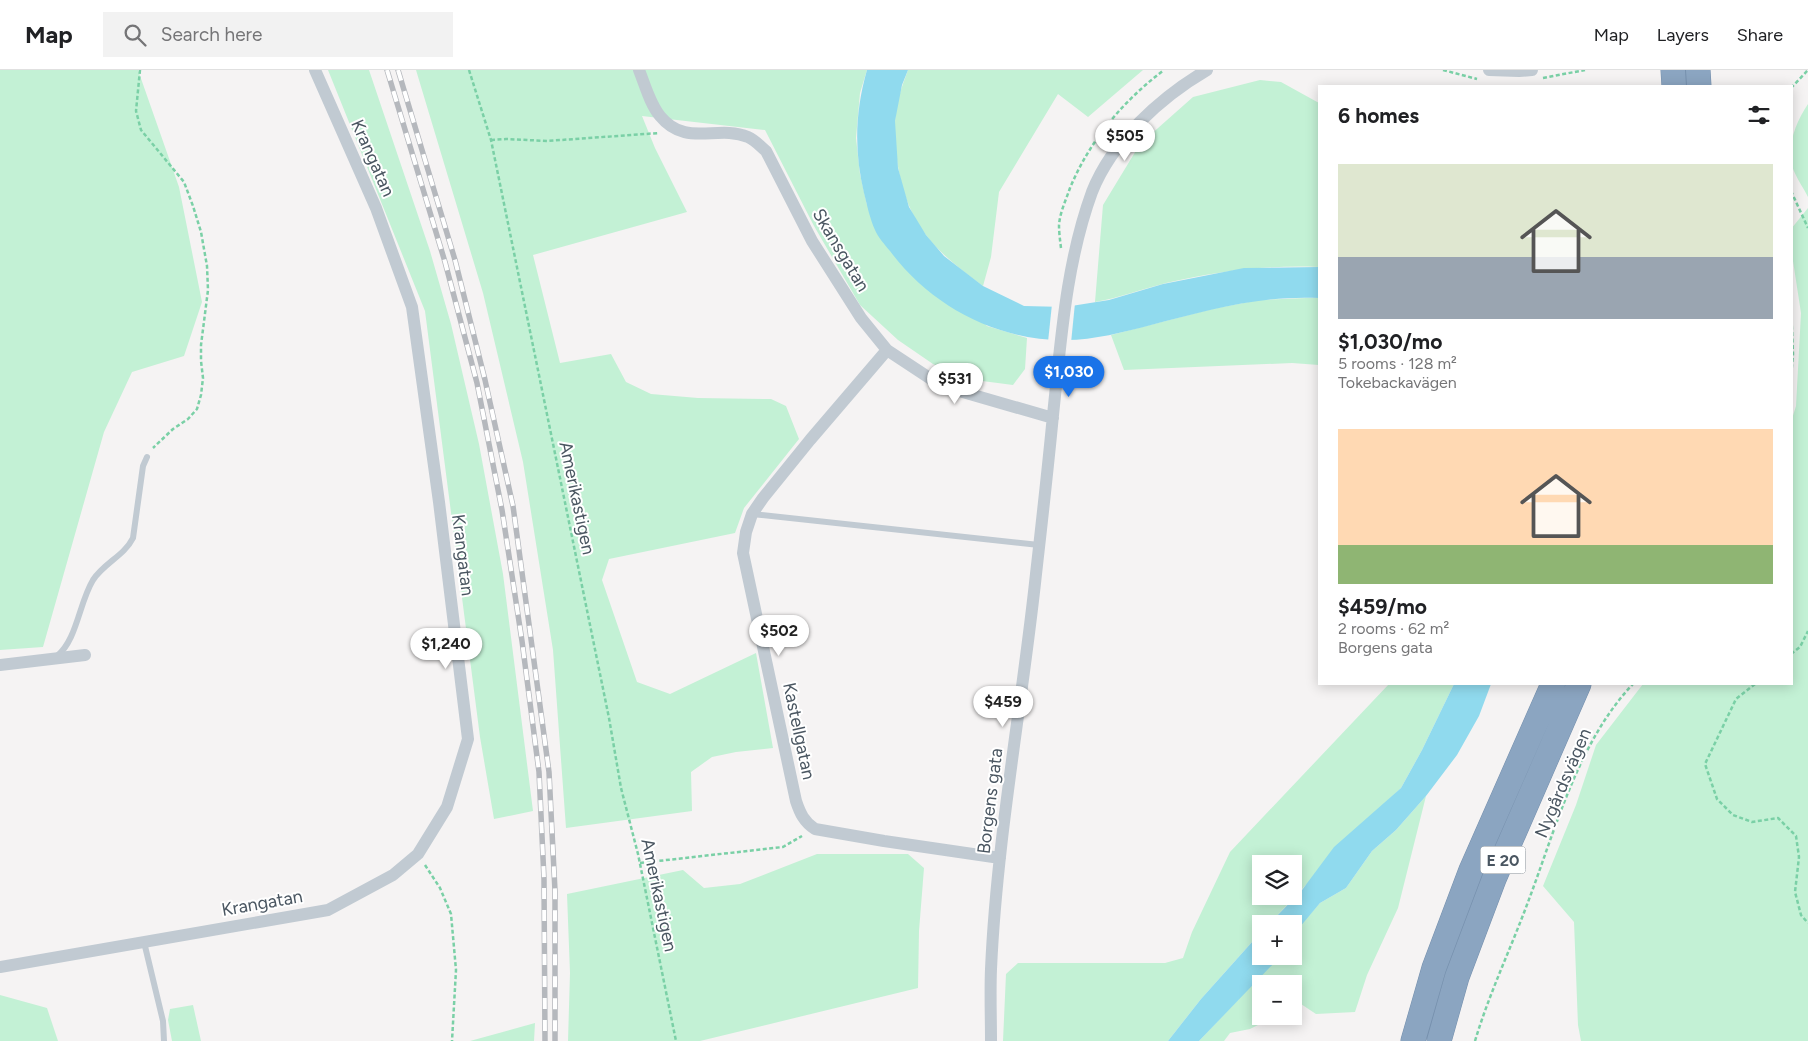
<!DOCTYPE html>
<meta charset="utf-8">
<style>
:root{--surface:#fff;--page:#f2f2f2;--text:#202124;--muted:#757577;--line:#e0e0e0;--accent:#1a73e8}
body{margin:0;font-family:Figtree,sans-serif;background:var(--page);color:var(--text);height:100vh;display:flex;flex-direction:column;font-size:19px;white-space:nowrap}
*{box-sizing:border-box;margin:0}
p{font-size:16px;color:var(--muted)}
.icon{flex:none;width:28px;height:28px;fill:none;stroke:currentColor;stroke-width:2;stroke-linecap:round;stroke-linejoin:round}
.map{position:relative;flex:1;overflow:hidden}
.panel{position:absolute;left:1318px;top:15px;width:475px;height:600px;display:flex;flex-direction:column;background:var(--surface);border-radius:0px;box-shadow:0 2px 12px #0003}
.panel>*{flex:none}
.tools{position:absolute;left:1252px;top:785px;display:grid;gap:10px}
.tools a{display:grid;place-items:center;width:50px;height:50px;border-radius:0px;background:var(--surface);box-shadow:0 2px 12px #0003;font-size:25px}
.price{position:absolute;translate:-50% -42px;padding:0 11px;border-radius:18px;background:#fff;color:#222;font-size:16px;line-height:32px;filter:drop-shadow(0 1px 2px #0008)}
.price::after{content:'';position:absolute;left:50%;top:30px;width:15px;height:11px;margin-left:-8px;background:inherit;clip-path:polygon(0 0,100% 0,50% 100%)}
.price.on{background:var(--accent);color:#fff}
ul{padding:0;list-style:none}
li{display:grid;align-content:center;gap:10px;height:265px;padding:0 20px}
li span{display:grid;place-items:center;height:155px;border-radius:0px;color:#555}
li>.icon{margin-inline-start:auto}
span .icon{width:90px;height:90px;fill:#fffc;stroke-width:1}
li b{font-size:21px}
h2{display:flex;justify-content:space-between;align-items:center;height:60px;padding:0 20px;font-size:21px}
header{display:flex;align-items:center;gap:30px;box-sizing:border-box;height:70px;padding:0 25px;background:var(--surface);border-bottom:1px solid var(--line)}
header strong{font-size:24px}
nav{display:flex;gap:28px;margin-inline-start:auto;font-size:18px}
.search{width:350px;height:45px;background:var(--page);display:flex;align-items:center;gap:12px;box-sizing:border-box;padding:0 18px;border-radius:0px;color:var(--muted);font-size:19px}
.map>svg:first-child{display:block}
.green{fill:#c3f1d5;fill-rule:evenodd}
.water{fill:#90daee}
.pier{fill:#f5f3f3}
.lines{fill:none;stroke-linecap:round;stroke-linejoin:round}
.highway-casing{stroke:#7690ad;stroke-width:25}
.path{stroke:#7ad0a6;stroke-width:2.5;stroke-dasharray:4 2.5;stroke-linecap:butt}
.lane{stroke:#c1cad2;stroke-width:6}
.street{stroke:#c1cad2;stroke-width:12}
.highway{stroke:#8ba5c1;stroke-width:24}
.rail-casing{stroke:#b5b8bd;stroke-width:5.5}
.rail{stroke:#fff;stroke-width:4;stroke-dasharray:11;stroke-linecap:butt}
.labels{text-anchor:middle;stroke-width:4;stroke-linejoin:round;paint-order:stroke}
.shield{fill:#fff;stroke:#808990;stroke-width:1}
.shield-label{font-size:16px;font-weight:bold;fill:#4a5661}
.street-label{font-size:18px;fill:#4a5661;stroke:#fff}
</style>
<header>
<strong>Map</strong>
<div class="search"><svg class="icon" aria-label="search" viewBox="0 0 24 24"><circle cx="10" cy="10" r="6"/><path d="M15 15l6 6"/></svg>Search here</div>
<nav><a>Map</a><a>Layers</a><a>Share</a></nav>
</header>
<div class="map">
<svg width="1808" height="971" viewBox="0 0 1808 971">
<rect width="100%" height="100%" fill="#f5f3f3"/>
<path class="green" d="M0,0H138L179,117L202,232L184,286L132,302L104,362L43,577L0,580Z
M328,0H369L430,181L451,254L479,374L503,504L533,741L494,749L480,667L425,241Z
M416,0H867L860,23L856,68L860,104L867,135L987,256L1027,268L1025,299L1013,315L967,309L933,294L898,270L860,235L814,156L765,60L642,46L655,78L687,142L533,185L560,293L611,284L626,312L651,324L698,328L771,329L786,336L799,369L744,438L735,463L609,489L602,510L637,612L670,624L756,583L773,678L736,682L712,687L691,702L692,741L566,758L553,580L523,392L483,223Z
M908,0H1143L1088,47L1058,24L999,122L991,187L983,216C963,201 942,186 926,165C902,134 894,91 895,52C895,35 902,16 908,0Z
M1260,10L1281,12L1319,33V197C1264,195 1219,201 1166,213C1142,219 1119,228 1095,232L1103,135L1140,74L1193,27Z
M1808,34V127C1803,117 1793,103 1791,92C1788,72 1797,50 1808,34Z
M1808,138V971H1581L1578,955L1574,852L1543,816L1576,735L1596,675L1643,614H1791V352L1796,336L1801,243L1791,178V159Z
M1306,228H1319V295L1292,293L1124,300L1111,265L1212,239L1259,230Z
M1389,614H1454L1422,680L1401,718L1373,744L1269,854H1261V862L1201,929L1168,971H1003L1006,904L1018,893H1165L1183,888L1192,862L1230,782ZM1261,794H1294V826H1261Z
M1426,726L1398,838L1367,905L1355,942L1316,944L1298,932L1294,934V914H1261V946H1276L1250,959L1230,963L1224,971H1199L1279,886H1294V864L1298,858L1320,833L1346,818L1372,781L1396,760Z
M817,784H908L924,798L919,861L918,918L700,971H568L570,903L567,824L683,800L704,818L740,814Z
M0,925L47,938L58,971H0Z
M193,935L201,971H172L168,950L170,939Z
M535,953L534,971H470Z"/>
<path class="water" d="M867,0H908L902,15L895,51L898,98L909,137L926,165L944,186L983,216L1024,236L1065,237L1109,230L1163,214L1244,198L1319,197V228C1261,225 1206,241 1151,255C1124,262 1094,270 1066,270C997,271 931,236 890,181C885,175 878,167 875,160C870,149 867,135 864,123C854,81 855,42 867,0Z
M1454,614H1491L1479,646L1457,685L1426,726L1396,760L1372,781L1346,818L1320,833L1294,864V854H1269L1302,820L1334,777L1401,718L1422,680Z
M1261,862V886H1279L1275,892L1199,971H1168L1201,929Z"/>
<path class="pier" d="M1075,233L1071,273L1048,272L1052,234Z"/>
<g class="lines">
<defs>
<path id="highway" d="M1673,0L1674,16
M1698,0L1699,16
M1413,971L1434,898L1471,800L1553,614
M1439,971L1457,907L1494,809L1579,614"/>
</defs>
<use href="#highway" class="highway-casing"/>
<path class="path" d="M140,0L136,41L141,60L184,112L193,136L201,162L207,196L208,220L201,275V291L203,308L201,325L197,339L188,349L173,359L153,378
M469,0L491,70L609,648L621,718L638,784L676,971
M1443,0L1477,9
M1543,8L1585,0
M1791,18L1808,0
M491,70L506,69L547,71L659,63
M1791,121L1808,158
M1061,178C1060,170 1059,162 1059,155C1060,142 1066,130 1070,118C1090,70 1123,31 1164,0
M1791,236L1793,284L1791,307
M1791,584L1800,577L1808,561
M1755,614L1736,629L1705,694L1717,729L1733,745L1752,752L1778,748L1796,766L1799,787L1795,822L1801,845L1808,853
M640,793L783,777L802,766
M425,795L440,818L451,844L456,900L452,971
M1475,971C1489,924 1511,878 1528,832C1556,758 1578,672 1633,614"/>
<path class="lane" d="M752,444L1039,475
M57,586C77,570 79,533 93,510C104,493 124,486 133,468L143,396L147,387
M144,872L163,951L164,971"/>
<path class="street" d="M639,0C645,15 650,34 660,46C686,78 717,54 748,67C755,70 760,76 766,81L812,171L861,248L887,280L934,311L949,318L1053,348
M1489,0L1519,1L1532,0
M887,280L810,370L763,428L752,444L746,462L743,483L796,731C800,743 804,752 815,759L884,771L1000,788
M0,595L85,585
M0,897L328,840L393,805L418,784L447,737L468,669L439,432L412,237L376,138L315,0
M991,971C991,947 990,923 991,899C997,766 1022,636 1036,504C1042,451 1048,398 1053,345C1061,270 1066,193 1092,122C1112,71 1161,27 1207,0"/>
<use href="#highway" class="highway"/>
<defs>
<path id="rail" d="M387,0L445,192L477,313L502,440L522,571L539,702L544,809L545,971
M398,0L455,190L485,310L513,436L549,702L555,821V971"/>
</defs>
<use href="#rail" class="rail-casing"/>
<use href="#rail" class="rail"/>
</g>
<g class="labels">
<rect class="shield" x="1480.5" y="776.5" width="45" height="27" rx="4"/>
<g class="shield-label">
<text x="1503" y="796">E 20</text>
</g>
<g class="street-label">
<text transform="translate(373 88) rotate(66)" y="6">Krangatan</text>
<text transform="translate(841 180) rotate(59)" y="6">Skansgatan</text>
<text transform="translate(577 428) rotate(78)" y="6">Amerikastigen</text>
<text transform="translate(463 485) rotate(83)" y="6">Krangatan</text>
<text transform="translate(799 661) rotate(78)" y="6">Kastellgatan</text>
<text transform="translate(1563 713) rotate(-67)" y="6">Nygårdsvägen</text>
<text transform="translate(990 731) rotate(-83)" y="6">Borgens gata</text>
<text transform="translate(659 825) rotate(78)" y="6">Amerikastigen</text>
<text transform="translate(262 833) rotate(-10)" y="6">Krangatan</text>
</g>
</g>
</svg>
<div class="tools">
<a><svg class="icon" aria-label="layers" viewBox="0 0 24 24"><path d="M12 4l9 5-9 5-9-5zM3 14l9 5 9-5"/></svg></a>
<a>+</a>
<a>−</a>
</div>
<b class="price" style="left:1125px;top:92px">$505</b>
<b class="price on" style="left:1069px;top:328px">$1,030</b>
<b class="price" style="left:955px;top:335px">$531</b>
<b class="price" style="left:779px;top:587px">$502</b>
<b class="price" style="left:446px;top:600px">$1,240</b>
<b class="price" style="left:1003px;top:658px">$459</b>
<section class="panel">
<h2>6 homes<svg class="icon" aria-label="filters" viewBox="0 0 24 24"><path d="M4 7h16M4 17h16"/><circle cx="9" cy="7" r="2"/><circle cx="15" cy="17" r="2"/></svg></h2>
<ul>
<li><span style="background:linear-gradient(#dfe7d0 60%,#9aa5b1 0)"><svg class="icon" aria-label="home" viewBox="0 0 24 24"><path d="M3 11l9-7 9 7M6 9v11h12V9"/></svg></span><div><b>$1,030/mo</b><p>5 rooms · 128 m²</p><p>Tokebackavägen</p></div></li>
<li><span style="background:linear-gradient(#ffd9b3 75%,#8fb573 0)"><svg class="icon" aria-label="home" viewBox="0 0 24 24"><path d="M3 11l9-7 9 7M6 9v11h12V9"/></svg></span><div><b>$459/mo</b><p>2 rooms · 62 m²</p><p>Borgens gata</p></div></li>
</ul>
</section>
</div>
